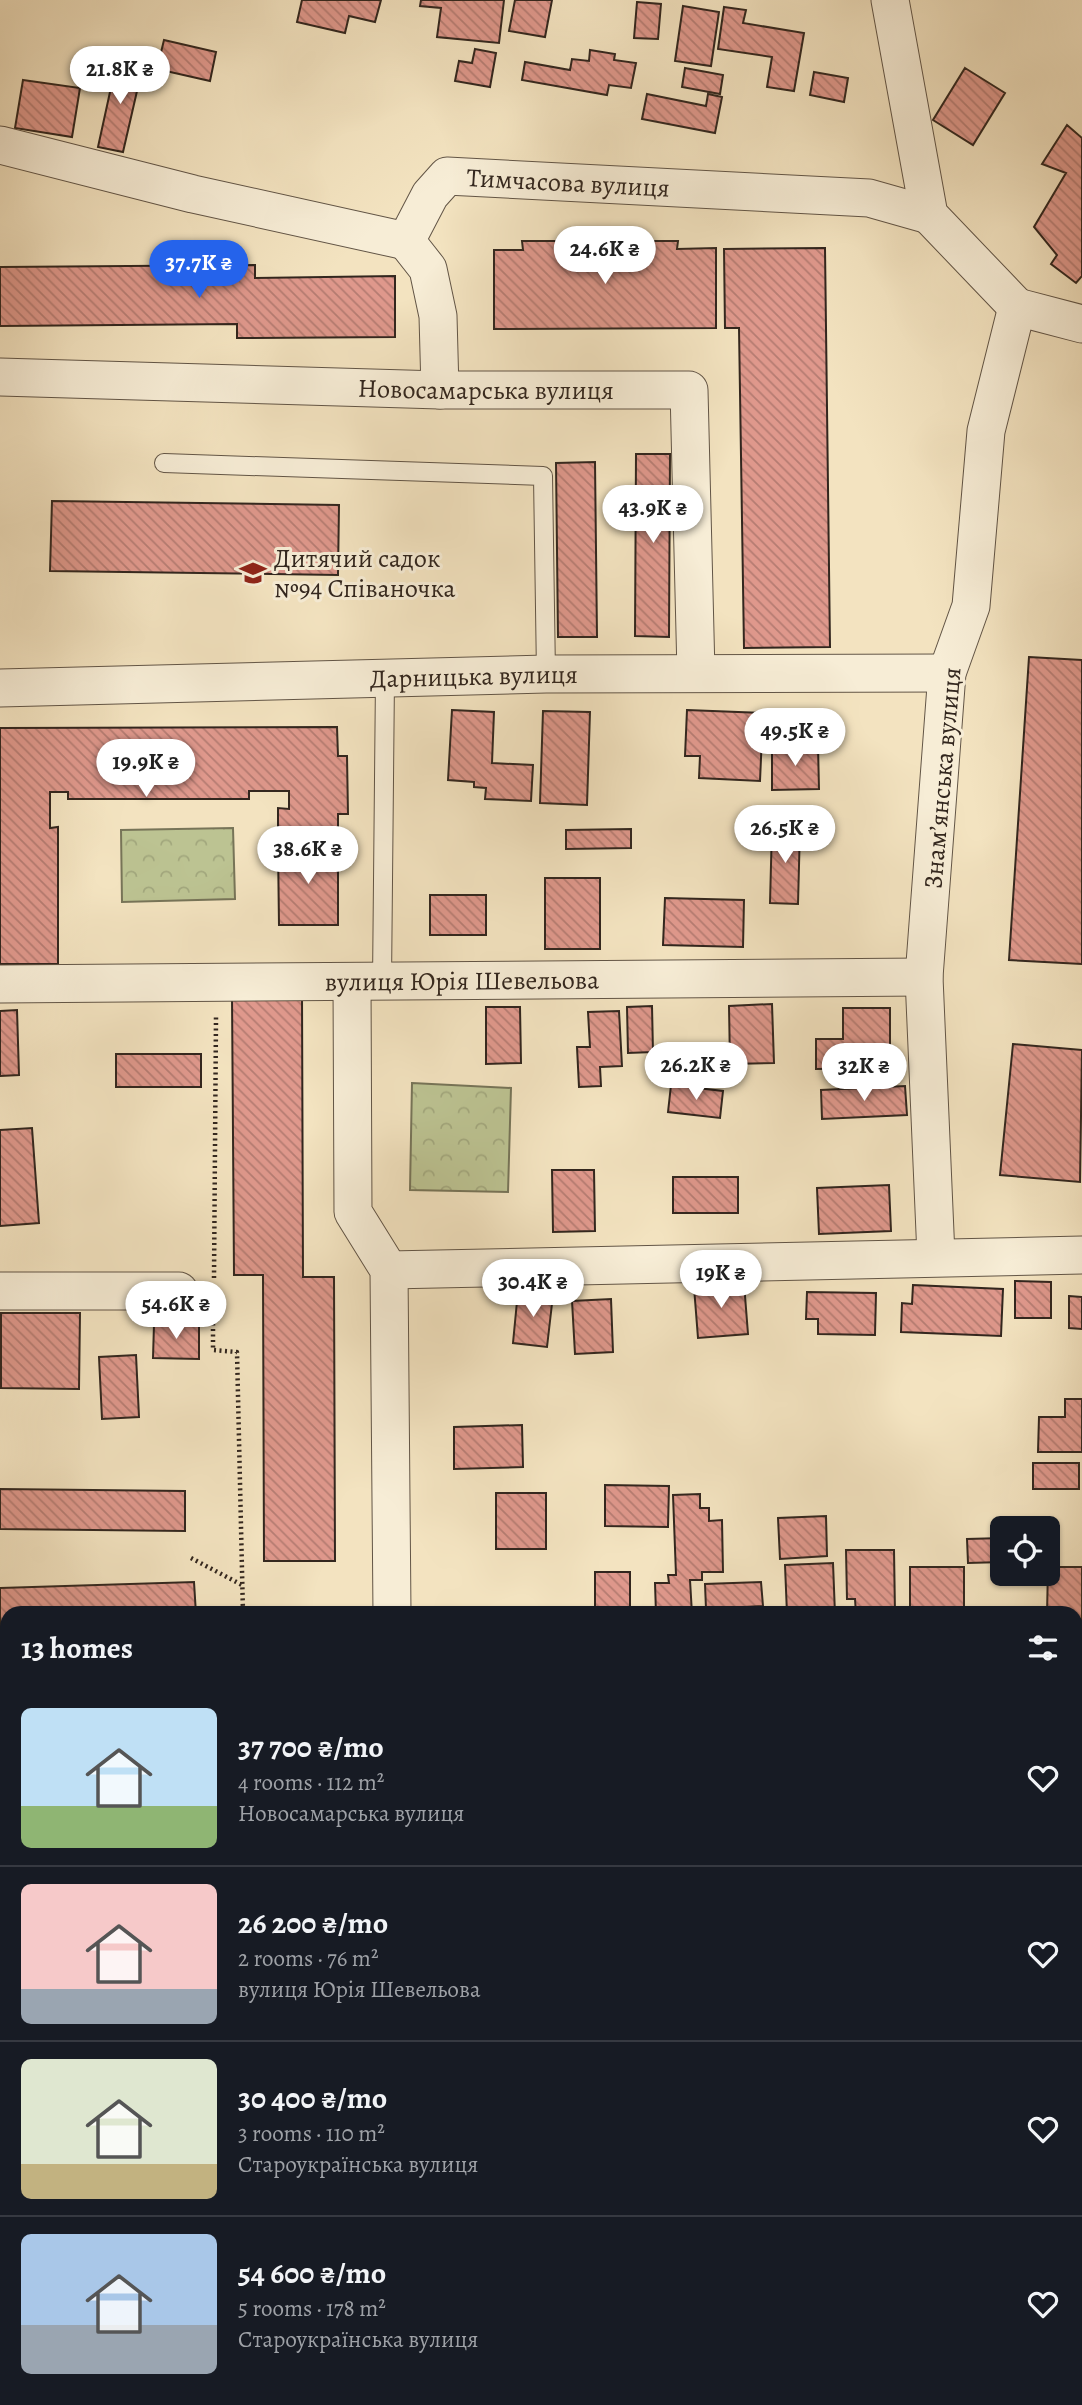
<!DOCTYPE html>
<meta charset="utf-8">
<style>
:root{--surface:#171b24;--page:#242831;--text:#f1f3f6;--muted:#9ea1a6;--line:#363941;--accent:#2563eb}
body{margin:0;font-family:Alegreya,serif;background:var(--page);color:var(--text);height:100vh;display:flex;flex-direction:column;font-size:26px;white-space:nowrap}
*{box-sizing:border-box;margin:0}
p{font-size:23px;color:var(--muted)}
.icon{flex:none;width:38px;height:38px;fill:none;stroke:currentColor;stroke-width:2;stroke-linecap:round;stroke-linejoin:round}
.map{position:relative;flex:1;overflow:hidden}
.panel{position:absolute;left:0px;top:1606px;width:1083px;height:800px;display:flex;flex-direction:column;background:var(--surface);border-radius:21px 21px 0 0;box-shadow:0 2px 5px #0004}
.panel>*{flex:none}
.controls{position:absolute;left:990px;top:1516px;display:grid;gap:14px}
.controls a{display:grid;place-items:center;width:70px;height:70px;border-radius:10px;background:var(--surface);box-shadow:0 2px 5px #0004;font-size:35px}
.price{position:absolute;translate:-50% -60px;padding:0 16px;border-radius:24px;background:#fff;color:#222;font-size:23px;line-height:46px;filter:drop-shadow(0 2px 4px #0008)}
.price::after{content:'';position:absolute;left:50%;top:42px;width:21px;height:16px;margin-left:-10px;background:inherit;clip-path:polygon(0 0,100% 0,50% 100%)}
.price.selected{background:var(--accent);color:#fff}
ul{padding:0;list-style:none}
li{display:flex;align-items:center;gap:21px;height:175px;padding:0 21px}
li+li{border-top:2px solid var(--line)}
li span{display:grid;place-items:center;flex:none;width:196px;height:140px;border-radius:10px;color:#555}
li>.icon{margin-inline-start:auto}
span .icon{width:84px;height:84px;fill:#fffc;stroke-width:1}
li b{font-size:30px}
h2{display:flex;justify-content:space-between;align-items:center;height:84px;padding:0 21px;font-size:30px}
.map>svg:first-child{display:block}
.park{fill:url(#park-crowns);stroke:#777458;stroke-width:2}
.building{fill:url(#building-back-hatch);stroke:#32261e;stroke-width:2}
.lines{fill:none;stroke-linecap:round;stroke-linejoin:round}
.service-casing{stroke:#625546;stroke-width:20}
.minor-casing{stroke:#625546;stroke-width:39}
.path{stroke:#32261e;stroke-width:4.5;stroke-dasharray:2 3.5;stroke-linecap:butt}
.service{stroke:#f7edd6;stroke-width:18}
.minor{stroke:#f7edd6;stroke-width:37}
.labels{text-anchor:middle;stroke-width:6;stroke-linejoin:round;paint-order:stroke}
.street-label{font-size:26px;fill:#32261e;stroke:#f7edd6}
.poi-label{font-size:26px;fill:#32261e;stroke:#f7edd6;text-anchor:start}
</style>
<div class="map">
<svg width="1082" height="2405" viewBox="0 0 1082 2405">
<defs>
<pattern id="park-crowns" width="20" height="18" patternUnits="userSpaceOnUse" patternTransform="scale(1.75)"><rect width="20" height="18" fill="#bcc392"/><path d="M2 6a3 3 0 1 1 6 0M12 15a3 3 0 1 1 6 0" fill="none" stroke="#a2a77d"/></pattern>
<pattern id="building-back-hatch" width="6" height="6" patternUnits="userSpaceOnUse" patternTransform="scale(1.75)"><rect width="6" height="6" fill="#df988c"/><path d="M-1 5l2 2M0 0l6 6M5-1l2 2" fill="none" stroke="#b57c72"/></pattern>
</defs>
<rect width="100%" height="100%" fill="#f3e3c0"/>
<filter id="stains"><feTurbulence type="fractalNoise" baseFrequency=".00286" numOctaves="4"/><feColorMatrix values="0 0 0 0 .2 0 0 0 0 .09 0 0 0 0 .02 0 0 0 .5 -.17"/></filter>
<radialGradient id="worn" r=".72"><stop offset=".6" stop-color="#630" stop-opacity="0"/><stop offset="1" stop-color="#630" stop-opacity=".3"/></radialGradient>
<path class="park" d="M233,828L235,899L122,902L121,830Z
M412,1083L511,1088L508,1192L410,1190Z"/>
<path class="building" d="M302,0H381L375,22L349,16L345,33L297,22Z
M421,0H504L499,43L437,37L441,8L420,6Z
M515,0H552L545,37L509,31Z
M637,2L661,4L658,39L634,38Z
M683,6L719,12L711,66L675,61Z
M724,7L746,10L743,23L804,33L794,91L767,87L772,57L718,49Z
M164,40L216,52L210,81L157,69Z
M475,49L496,53L490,87L455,81L459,61L472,63Z
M590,50L615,54L614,60L636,63L631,88L609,85L607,95L522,80L525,62L570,70L572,59L589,61Z
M117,60L143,65L123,152L98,147Z
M685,68L723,75L720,94L682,87Z
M965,68L1005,93L973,145L933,120Z
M814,72L848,78L844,102L810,95Z
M23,80L80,88L72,137L15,128Z
M647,94L706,106L708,94L722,97L715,133L642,119Z
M1067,125L1082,138V276L1076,283L1051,264L1057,255L1034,227L1066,173L1042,164Z
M522,241H678L677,249L716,248V328L494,329V250H523Z
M825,248L830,647L744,648L739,328H725L724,249Z
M255,265V278L395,276V337L237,338V324L0,326V267Z
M636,454H670L669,637L635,636Z
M595,462L597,637H558L556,463Z
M52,501L339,505L338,575L50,571Z
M1029,657L1082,660V964L1009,960Z
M452,710L494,712L492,763L533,765L531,801L485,799L486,788L474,787V782L448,780Z
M687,710L763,713L760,781L699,778L700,756H685Z
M543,711L590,712L587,805L540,803Z
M337,727L338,756H347L348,814H338V846L278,847V808L289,809V791H249V799H68V792H50V828L58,827V964H0V728Z
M818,746L819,789L772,790V747Z
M772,827L800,828L798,904L770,903Z
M631,829V848L566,849V830Z
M338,846V925H279L278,847Z
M545,878H600V949H545Z
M430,895H486V935H430Z
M665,898L744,900L743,947L663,945Z
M232,995H302L303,1277H334L335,1561H264L263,1275H234Z
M772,1004L774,1063L730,1064L729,1006Z
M652,1006L653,1052L628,1053L627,1007Z
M486,1007H520L521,1063L486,1064Z
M843,1008H890V1068L816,1069V1039H843Z
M17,1010L19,1075L0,1076V1011Z
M619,1011L622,1066L600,1067L601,1086L579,1087L577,1047H590L588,1012Z
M1013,1044L1082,1050L1080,1182L1000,1175Z
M116,1054H201V1087H116Z
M671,1085L723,1091L720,1118L668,1112Z
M905,1086L907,1115L822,1119L821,1090Z
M32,1128L39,1223L0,1226V1130Z
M552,1170H594L595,1231L553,1232Z
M673,1177H738V1213H673Z
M889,1185L891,1231L819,1234L817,1188Z
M1015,1281L1051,1282V1318H1015Z
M744,1283L748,1334L698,1338L694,1287Z
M913,1285L1003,1289L1001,1336L901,1332L902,1303L912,1304Z
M518,1291L553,1295L547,1347L513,1343Z
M807,1292L876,1293L875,1335L818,1334V1319H806Z
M1069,1296L1082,1297V1329L1069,1328Z
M611,1299L613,1352L575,1354L572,1301Z
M1,1313H80L79,1389L1,1388Z
M154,1324H199V1359L153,1358Z
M136,1355L139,1417L102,1419L99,1357Z
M1065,1399H1082V1452H1038L1039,1417H1065Z
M522,1425L523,1467L454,1469V1427Z
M1033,1463H1079V1489H1033Z
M605,1485L669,1486L668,1527L605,1526Z
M0,1489L185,1491V1531L0,1529Z
M496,1493H546V1549H496Z
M700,1494V1508H709V1521L722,1520L723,1572H702V1580H690L692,1614H656L655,1583H669L668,1575H676L673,1495Z
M826,1516L827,1556L780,1559L778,1518Z
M1003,1538V1562L968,1563L967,1539Z
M846,1550H894L895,1614H856L855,1599H847Z
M833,1563L835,1614H787L785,1565Z
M910,1567H964V1612H910Z
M1048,1567H1082V1632H1076V1614H1047Z
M595,1572H630V1614H595Z
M194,1582L196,1614H7V1659H0V1588Z
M761,1582L763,1606L706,1609L705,1584Z
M3,1836H7V1954Z
M1076,1853H1082V1888H1076Z
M1076,1996H1082V2024H1076Z
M1076,2146H1082V2192H1076Z
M115,2399H261V2405H115Z"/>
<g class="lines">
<defs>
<path id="service" d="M164,463L543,476L546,674
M382,982L385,678
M0,1770L7,1769"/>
<g id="minor">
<path d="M890,0L929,215L1017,307"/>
<path id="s1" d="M0,145L193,194L406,241L430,195L447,176L869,198L929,215"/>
<path d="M406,241L428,269L438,316L440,390"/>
<path d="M1017,307L1082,324"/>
<path id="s2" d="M0,377L440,390H689L696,673"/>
<path id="s3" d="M0,688L546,674L947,673"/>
<path d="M352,982L353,1212L389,1270L392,1614"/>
<path id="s4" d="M0,984L924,977"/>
<path d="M936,1256L924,977L947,673L971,606L986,431L1017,307"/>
<path d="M389,1270L1082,1255"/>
<path d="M0,1291H179"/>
<path d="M1076,1667H1082"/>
<path d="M0,1719L7,1716"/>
<path d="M0,2095H7"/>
<path d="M1076,2102H1082"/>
</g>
</defs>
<use href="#service" class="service-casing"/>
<use href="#minor" class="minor-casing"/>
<path class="path" d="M214,1278L216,1017
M213,1307V1350L237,1352L243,1614
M191,1558L242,1585"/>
<use href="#service" class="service"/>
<use href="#minor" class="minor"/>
</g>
<defs>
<symbol id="school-bare" viewBox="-9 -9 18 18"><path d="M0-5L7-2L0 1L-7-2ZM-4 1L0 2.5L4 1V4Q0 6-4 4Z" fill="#8f2418" stroke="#f7edd6" stroke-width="2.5" paint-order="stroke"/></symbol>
</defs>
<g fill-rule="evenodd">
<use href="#school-bare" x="234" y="554" width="38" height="38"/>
</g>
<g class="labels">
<g class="street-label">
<text dy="9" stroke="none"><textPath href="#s1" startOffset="616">Тимчасова вулиця</textPath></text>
<text dy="9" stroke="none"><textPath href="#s2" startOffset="486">Новосамарська вулиця</textPath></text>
<text dy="9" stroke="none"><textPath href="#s3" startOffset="474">Дарницька вулиця</textPath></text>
<text transform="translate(942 778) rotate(-85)" y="9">Знамʼянська вулиця</text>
<text dy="9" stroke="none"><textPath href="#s4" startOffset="462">вулиця Юрія Шевельова</textPath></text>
</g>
<g class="poi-label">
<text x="274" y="567">Дитячий садок<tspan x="274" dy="30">№94 Співаночка</tspan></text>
</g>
</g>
<rect width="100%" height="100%" filter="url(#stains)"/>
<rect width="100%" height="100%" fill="url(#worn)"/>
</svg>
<div class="controls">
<a><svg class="icon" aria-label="locate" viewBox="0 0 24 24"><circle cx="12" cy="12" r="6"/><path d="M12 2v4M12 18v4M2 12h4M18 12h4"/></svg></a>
</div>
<b class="price" style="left:120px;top:106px">21.8K ₴</b>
<b class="price" style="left:605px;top:286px">24.6K ₴</b>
<b class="price selected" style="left:199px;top:300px">37.7K ₴</b>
<b class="price" style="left:653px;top:545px">43.9K ₴</b>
<b class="price" style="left:795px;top:768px">49.5K ₴</b>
<b class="price" style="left:146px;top:799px">19.9K ₴</b>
<b class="price" style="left:785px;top:865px">26.5K ₴</b>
<b class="price" style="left:308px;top:886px">38.6K ₴</b>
<b class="price" style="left:696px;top:1102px">26.2K ₴</b>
<b class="price" style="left:864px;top:1103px">32K ₴</b>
<b class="price" style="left:721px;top:1310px">19K ₴</b>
<b class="price" style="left:533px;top:1319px">30.4K ₴</b>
<b class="price" style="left:176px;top:1341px">54.6K ₴</b>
<section class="panel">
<h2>13 homes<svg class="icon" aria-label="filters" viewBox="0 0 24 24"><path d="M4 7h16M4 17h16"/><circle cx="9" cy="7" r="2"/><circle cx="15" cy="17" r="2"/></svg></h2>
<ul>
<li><span style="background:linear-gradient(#bfe0f5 70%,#8fb573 0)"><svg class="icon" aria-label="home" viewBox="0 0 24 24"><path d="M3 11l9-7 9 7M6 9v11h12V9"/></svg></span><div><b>37 700 ₴/mo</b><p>4 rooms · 112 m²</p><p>Новосамарська вулиця</p></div><svg class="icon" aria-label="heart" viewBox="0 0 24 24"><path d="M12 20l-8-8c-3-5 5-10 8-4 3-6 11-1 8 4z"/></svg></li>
<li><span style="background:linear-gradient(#f6c9c9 75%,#9aa5b1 0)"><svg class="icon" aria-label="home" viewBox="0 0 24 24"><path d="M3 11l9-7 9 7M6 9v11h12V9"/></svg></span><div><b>26 200 ₴/mo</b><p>2 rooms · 76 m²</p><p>вулиця Юрія Шевельова</p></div><svg class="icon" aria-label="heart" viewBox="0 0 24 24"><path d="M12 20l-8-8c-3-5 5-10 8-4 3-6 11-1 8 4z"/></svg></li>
<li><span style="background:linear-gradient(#dfe7d0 75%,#c2b280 0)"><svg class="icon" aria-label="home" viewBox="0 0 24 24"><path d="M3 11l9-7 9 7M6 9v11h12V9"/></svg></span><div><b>30 400 ₴/mo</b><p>3 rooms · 110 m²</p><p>Староукраїнська вулиця</p></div><svg class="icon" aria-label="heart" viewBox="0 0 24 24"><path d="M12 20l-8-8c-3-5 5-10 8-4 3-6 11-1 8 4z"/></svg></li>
<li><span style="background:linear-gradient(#a9c7e8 65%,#9aa5b1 0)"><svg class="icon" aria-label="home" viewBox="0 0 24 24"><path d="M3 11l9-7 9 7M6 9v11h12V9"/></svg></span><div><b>54 600 ₴/mo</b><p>5 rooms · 178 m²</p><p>Староукраїнська вулиця</p></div><svg class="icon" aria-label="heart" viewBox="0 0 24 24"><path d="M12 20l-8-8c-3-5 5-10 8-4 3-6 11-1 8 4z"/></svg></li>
</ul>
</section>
</div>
